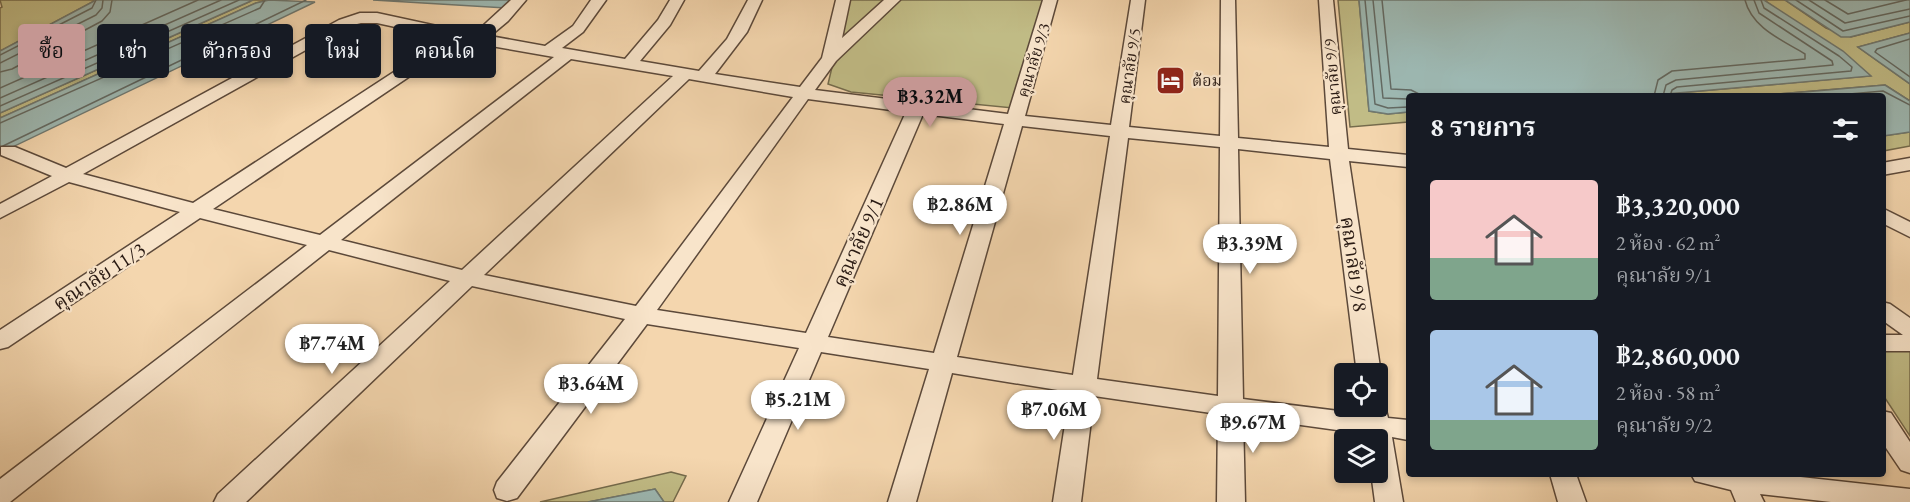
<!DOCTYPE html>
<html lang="th">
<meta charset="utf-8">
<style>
:root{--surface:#171b24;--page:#242831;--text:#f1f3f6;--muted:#9ea1a6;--accent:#c59692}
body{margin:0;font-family:"EB Garamond","Noto Serif Thai",serif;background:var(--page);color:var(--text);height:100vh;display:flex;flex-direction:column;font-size:22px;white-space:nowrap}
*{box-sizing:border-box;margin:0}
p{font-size:20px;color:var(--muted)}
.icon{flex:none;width:33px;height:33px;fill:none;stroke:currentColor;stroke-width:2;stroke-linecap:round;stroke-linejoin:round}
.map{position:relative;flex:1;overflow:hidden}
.sheet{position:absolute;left:1406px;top:93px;width:480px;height:384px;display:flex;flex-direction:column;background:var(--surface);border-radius:6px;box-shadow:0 3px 9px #0003}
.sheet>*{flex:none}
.top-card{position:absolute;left:18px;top:24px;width:570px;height:54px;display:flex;gap:12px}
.controls{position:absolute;left:1334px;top:363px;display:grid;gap:12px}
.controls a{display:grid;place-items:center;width:54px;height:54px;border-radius:6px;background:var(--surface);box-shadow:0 3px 9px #0003;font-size:30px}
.price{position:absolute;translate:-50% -51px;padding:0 14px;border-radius:21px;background:#fff;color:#222;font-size:20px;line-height:39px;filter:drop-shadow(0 2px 3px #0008)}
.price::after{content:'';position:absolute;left:50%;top:36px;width:18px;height:14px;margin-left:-9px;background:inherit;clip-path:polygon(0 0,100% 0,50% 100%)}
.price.selected{background:var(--accent);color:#111}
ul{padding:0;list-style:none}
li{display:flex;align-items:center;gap:18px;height:150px;padding:0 24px}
li span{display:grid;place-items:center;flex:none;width:168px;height:120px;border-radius:6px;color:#555}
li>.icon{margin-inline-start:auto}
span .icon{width:72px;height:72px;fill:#fffc;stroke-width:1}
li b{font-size:26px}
h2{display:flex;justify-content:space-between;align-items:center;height:72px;padding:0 24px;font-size:26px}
.chip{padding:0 21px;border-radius:6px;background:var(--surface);box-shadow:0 3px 9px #0003;font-size:21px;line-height:54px}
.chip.selected{background:var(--accent);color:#111}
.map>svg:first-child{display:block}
.green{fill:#c1bc86;stroke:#756b4c;stroke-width:1.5}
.water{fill:#9db8b2;stroke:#6f7972;stroke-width:1.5}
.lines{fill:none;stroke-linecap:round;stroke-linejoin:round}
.shore{stroke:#636962;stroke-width:1.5}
.minor-casing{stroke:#5c493a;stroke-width:3}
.minor{fill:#f8e4ca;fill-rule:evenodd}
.labels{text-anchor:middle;stroke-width:4.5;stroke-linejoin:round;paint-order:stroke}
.far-street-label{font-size:16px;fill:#291a13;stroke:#f8e4ca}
.far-poi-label{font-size:16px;fill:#291a13;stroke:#f8e4ca;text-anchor:start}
.street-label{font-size:20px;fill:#291a13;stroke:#f8e4ca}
</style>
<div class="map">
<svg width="1910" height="502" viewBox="0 0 1910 502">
<rect width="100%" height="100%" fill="#f4d6ae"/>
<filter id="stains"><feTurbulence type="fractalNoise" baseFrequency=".00333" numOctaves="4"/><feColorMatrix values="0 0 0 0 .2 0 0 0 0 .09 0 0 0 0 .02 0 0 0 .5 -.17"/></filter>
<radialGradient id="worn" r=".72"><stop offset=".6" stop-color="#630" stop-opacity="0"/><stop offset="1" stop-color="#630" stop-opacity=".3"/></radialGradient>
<path class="green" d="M0,0H96L0,51V8L2,7Z
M236,0H269L256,3L0,118V113L251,1Z
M848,0H1044L1013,108L851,92L828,84Z
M1338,0H1359L1369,111L1388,114L1408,112V122L1350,127Z
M1764,0H1785L1826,28L1851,37L1910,22V33L1858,47L1910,84V101L1885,85L1756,96H1643L1870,76Z
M1910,132V146L1883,151V136Z
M1910,349V436L1883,395L1882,350Z
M671,472L686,476L673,502H664L655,489L588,502H540Z"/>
<path class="water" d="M96,0H253L0,113V51Z
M269,0L315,2L0,153V118L256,3Z
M373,0H512L506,8Z
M1359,0H1764L1843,51L1871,76L1643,96H1408V112L1388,114L1369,111Z
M1785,0H1910V22L1850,37H1841Z
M1910,33V84L1858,47Z
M1885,85L1910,101V132L1883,136L1882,96H1756Z
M655,489L664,502H588Z"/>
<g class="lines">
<path class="shore" d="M1365,0L1375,104L1388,108L1408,107
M1373,0L1383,98L1408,99
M1382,0L1391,89L1411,90L1423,96
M1796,0L1843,31L1910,16
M1809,0L1845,23L1910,9
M1825,0L1848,14L1906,0
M1910,39L1877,49L1875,52L1910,77
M0,55L92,8L96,0
M0,63L96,15L102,8L103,0
M0,72L12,69L102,21L110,12L112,0
M0,88L198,0
M1654,96L1658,80L1672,71L1805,59V54C1782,40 1752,28 1745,0
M1663,96L1666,85L1676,80L1833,65L1832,61L1759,13L1754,0
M1670,96L1672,90L1677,87L1851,71L1852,67L1839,56L1764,8L1761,0
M1827,96L1883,91L1910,105
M0,98L221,0
M0,106L239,0
M0,123L260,8L265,0
M3,146L306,0"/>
<defs>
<path id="minor" d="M511,0H526L508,21L490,36L545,46L573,26L591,0H606L583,32L562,48L625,59L658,20L670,0H684L670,25L640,61L699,71L727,39L748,0H762L747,32L715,74L800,87L822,58L836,0H850L842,38L884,0H900L836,61L815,90L1008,114L1043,0H1057L1025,116L1111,125L1131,0H1145L1129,127L1220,136L1221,0H1235L1238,138L1329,147L1319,0H1333L1348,149L1408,155V167L1349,161L1381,374L1377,380V374H1357L1330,159L1238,149L1243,399L1363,414L1362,406H1377V398L1383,399L1388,418L1408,420V440L1392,437L1403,502H1375L1371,472H1377V440H1366V434L1243,417L1245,502H1217L1218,414L1094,396L1081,502H1053L1070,392L952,373L916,502H888L929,369L821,352L757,502H729L799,348L647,324L517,498L507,501L497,498L494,490L497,482L625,319L472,286L246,502H214L218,494L450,281L329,250L10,502H0V479L307,245L200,218L8,347L0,349V330L180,212L69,182L0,218V204L52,176L1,155V147H15L66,168L339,20L360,13H377L474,34ZM361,23H377L446,38L193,203L83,174L349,26ZM462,41L554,57L320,235L213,209ZM571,59L673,76L462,270L341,240ZM689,79L793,97L636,306L484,275ZM808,99L906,112L806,333L657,310ZM923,114L1004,124L934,353L828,337ZM1022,126L1110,136L1073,375L957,357ZM1128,138L1220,147L1218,396L1097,379Z
M1910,158V170L1882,175V163Z
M1882,208L1910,222V237L1882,223Z
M1882,302L1890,304L1910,318V351H1882V335H1903L1882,320Z
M1882,411L1891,413L1910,442V473L1901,470L1882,442Z
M1550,474H1576L1586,502H1558Z
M1691,474H1773L1910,489V502H1831L1760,494L1764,502H1736L1731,490L1695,481Z"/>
</defs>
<use href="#minor" class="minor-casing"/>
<use href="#minor" class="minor"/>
</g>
<defs>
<symbol id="hotel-square" viewBox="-11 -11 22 22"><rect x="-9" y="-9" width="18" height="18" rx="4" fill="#8f2418" stroke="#f8e4ca"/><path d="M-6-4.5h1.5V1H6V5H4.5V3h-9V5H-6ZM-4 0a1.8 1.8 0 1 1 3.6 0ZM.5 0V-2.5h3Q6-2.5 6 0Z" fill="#fff"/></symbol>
</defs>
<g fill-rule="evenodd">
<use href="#hotel-square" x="1154" y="64" width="33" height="33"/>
</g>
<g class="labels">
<g class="far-street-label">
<text transform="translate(1033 60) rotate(-73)" y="6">คุณาลัย 9/3</text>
<text transform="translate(1129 66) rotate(-82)" y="6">คุณาลัย 9/5</text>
<text transform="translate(1332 77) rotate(-95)" y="6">คุณาลัย 9/9</text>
</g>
<g class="far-poi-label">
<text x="1192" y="86">ต้อม</text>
</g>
<g class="street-label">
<text transform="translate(858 242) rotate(-66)" y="7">คุณาลัย 9/1</text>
<text transform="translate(1354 264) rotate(82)" y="7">คุณาลัย 9/8</text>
<text transform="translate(99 276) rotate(-33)" y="7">คุณาลัย 11/3</text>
</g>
</g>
<rect width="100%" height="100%" filter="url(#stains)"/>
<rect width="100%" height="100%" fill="url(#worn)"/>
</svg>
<div class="controls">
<a><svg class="icon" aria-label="locate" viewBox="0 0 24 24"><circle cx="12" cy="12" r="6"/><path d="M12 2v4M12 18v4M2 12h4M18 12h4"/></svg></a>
<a><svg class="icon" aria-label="layers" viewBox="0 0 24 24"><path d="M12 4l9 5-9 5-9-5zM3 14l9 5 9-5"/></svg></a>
</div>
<b class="price selected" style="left:930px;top:128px">฿3.32M</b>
<b class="price" style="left:960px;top:236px">฿2.86M</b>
<b class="price" style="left:1250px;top:275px">฿3.39M</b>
<b class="price" style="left:332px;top:375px">฿7.74M</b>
<b class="price" style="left:591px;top:415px">฿3.64M</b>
<b class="price" style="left:798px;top:431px">฿5.21M</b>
<b class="price" style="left:1054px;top:441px">฿7.06M</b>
<b class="price" style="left:1253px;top:454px">฿9.67M</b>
<div class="top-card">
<a class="chip selected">ซื้อ</a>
<a class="chip">เช่า</a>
<a class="chip">ตัวกรอง</a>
<a class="chip">ใหม่</a>
<a class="chip">คอนโด</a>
</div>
<section class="sheet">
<h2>8 รายการ<svg class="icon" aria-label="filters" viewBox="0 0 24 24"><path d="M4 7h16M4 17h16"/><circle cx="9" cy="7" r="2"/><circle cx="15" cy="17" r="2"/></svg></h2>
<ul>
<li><span style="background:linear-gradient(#f6c9c9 65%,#7fa58c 0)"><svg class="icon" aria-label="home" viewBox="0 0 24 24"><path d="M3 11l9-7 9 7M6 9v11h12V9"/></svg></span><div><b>฿3,320,000</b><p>2 ห้อง · 62 m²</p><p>คุณาลัย 9/1</p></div></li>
<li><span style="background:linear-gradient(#a9c7e8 75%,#7fa58c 0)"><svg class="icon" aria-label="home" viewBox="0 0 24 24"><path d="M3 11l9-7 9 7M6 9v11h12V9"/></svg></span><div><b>฿2,860,000</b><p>2 ห้อง · 58 m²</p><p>คุณาลัย 9/2</p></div></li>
</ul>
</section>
</div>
